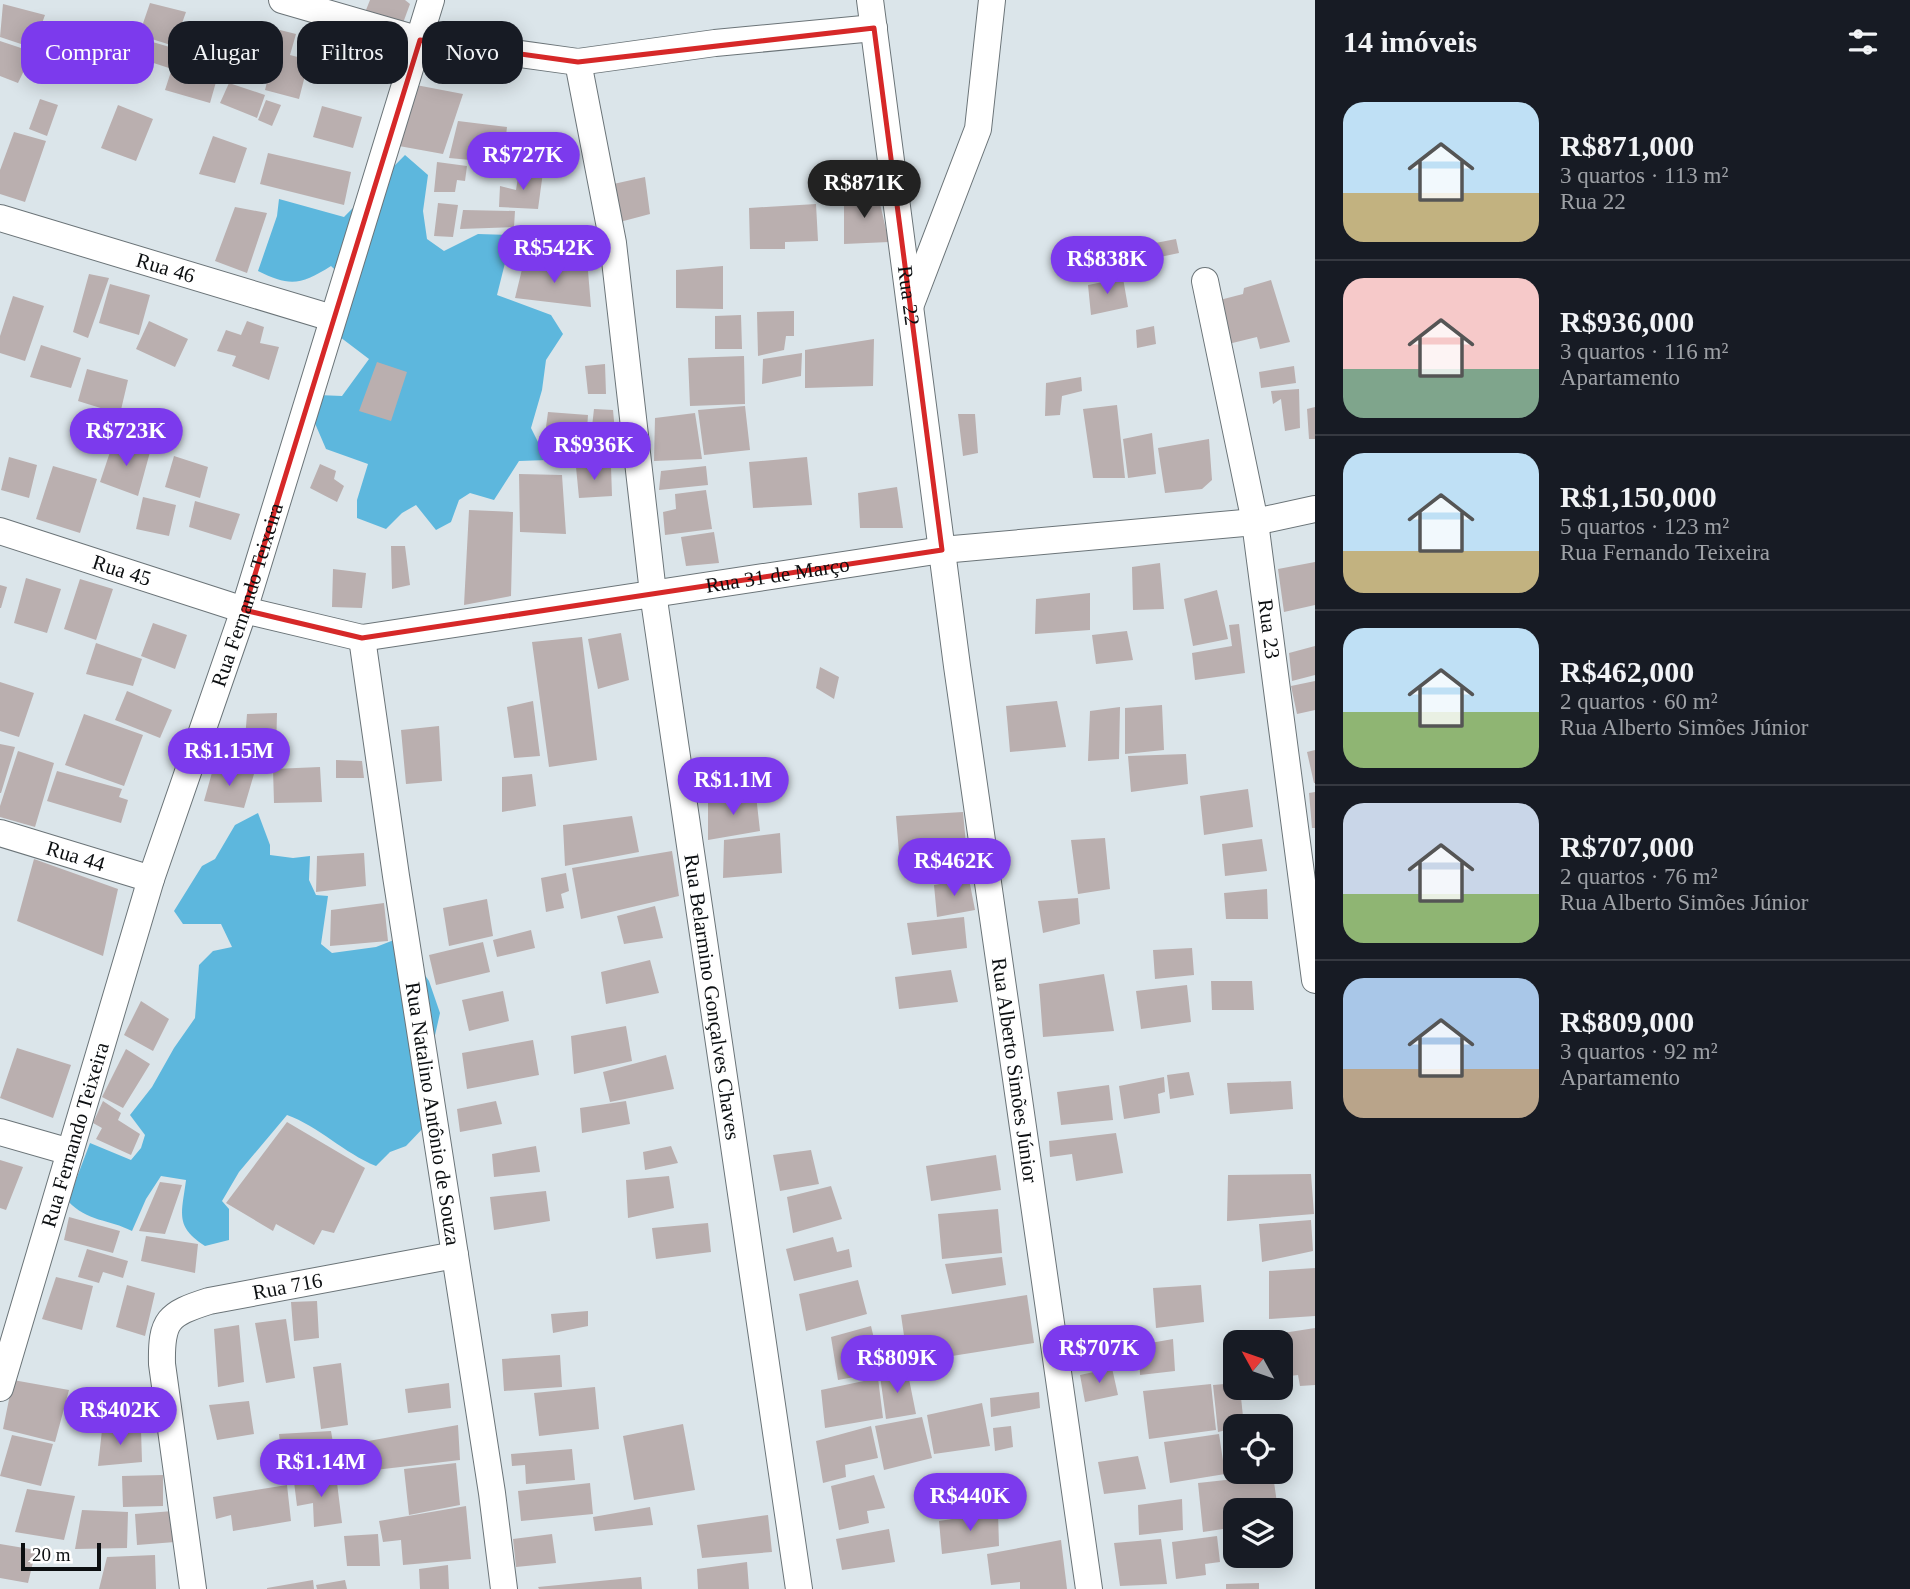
<!DOCTYPE html>
<html lang="pt">
<meta charset="utf-8">
<style>
:root{--surface:#171b24;--page:#20242c;--text:#f1f3f6;--muted:#9ea1a6;--line:#363941;--accent:#7c3aed}
body{margin:0;font-family:Georgia,serif;background:var(--page);color:var(--text);height:100vh;display:flex;flex-direction:column;font-size:26px;white-space:nowrap}
*{box-sizing:border-box;margin:0}
p{font-size:23px;color:var(--muted)}
.icon{flex:none;width:38px;height:38px;fill:none;stroke:currentColor;stroke-width:2;stroke-linecap:round;stroke-linejoin:round}
.map{position:relative;flex:1;overflow:hidden}
.side{display:flex;flex-direction:column;background:var(--surface);width:595px}
.side>*{flex:none}
.hud{position:absolute;left:21px;top:21px;width:665px;height:63px;display:flex;gap:14px}
.needle{width:46px;rotate:310deg}
.tools{position:absolute;left:1223px;top:1330px;display:grid;gap:14px}
.tools a{display:grid;place-items:center;width:70px;height:70px;border-radius:14px;background:var(--surface);box-shadow:0 4px 18px #0003;font-size:35px}
.scale{position:absolute;left:21px;bottom:18px;width:80px;box-sizing:border-box;padding-left:7px;border:4px solid #0c0f11;border-top:0;font-size:19px;line-height:24px;white-space:nowrap;color:#0c0f11;-webkit-text-stroke:5px #fff;paint-order:stroke}
.price{position:absolute;translate:-50% -60px;padding:0 16px;border-radius:24px;background:var(--accent);color:#fff;font-size:23px;line-height:46px;filter:drop-shadow(0 2px 4px #0008)}
.price::after{content:'';position:absolute;left:50%;top:42px;width:21px;height:16px;margin-left:-10px;background:inherit;clip-path:polygon(0 0,100% 0,50% 100%)}
.price.selected{background:#222;color:#fff}
ul{padding:0;list-style:none}
li{display:flex;align-items:center;gap:21px;height:175px;padding:0 28px}
li+li{border-top:2px solid var(--line)}
li span{display:grid;place-items:center;flex:none;width:196px;height:140px;border-radius:21px;color:#555}
li>.icon{margin-inline-start:auto}
span .icon{width:84px;height:84px;fill:#fffc;stroke-width:1}
li b{font-size:30px}
h2{display:flex;justify-content:space-between;align-items:center;height:84px;padding:0 28px;font-size:30px}
.chip{padding:0 24px;border-radius:21px;background:var(--surface);box-shadow:0 4px 18px #0003;font-size:24px;line-height:63px}
.chip.selected{background:var(--accent);color:#fff}
main{display:flex;flex:1;min-height:0}
.map>svg:first-child{display:block}
.forest{fill:#5db7dd}
.building{fill:#baafaf}
.lines{fill:none;stroke-linecap:round;stroke-linejoin:round}
.minor-casing{stroke:#6b7478;stroke-width:28}
.minor{stroke:#fff;stroke-width:26}
.marked{fill:none;stroke:#d62828;stroke-width:5;stroke-linejoin:round}
.labels{text-anchor:middle;stroke-width:6;stroke-linejoin:round;paint-order:stroke}
.street-label{font-size:21px;fill:#0c0f11;stroke:#fff}
</style>
<main>
<div class="map">
<svg width="1315" height="1589" viewBox="0 0 1315 1589">
<rect width="100%" height="100%" fill="#dbe5ea"/>
<path class="forest" d="M405,155L428,175L423,211L427,239L444,251L478,234L512,235L497,295L551,315L563,334L546,360L542,390L531,428L547,460L519,461L494,500L470,493L459,500L451,522L436,530L416,505L402,513L386,529L357,518V500L368,464L326,449L314,421L318,395L342,396L369,359L340,337L348,282L331,266C301,285 290,287 258,271L277,216L279,199L344,217Z
M258,813L270,845V855L293,858L310,856L309,880L316,895L328,896L321,944L332,953L376,947L399,938L429,981L440,1013L431,1053L427,1124L406,1146L390,1152L376,1166C344,1153 318,1126 287,1115L239,1172L222,1201L229,1209V1240L205,1246C174,1226 182,1213 186,1180L161,1176L146,1199L132,1231C109,1219 87,1222 68,1201L90,1143L131,1160L141,1148L145,1135L130,1115L152,1087L174,1048L195,1018L199,965L213,951L232,947L221,924H183L174,911L202,866L215,859L235,825Z"/>
<path class="building" d="M370,0H405L410,4L403,23L364,15Z
M150,3L186,12L174,46L139,35Z
M3,4L45,15L33,48L0,37Z
M243,27L276,38L260,84L226,72Z
M280,30L296,34L290,55L309,60L299,99L265,90Z
M139,38L173,48L169,68L132,56Z
M0,41L33,52L18,83L0,76Z
M176,56L220,68L210,103L165,90Z
M229,83L265,95L257,118L220,103Z
M416,85L463,94L443,154L399,146Z
M40,99L58,105L47,136L29,129Z
M266,100L281,105L272,126L258,120Z
M118,105L153,119L136,161L101,148Z
M322,106L362,117L353,148L313,137Z
M458,121L507,127L503,163L449,158Z
M14,132L46,141L25,202L0,194V170Z
M213,136L247,148L235,183L199,174Z
M268,153L351,172L344,205L260,184Z
M437,162L467,166L465,181L457,180L455,192H434Z
M519,171L543,172L538,209L499,207L500,186L516,190Z
M645,177L650,214L616,223L609,185Z
M877,191L889,242L844,244V197Z
M438,203L458,205L453,237L434,236Z
M816,204L818,241L785,242V249H750L749,208Z
M235,207L267,213L247,273L215,261Z
M463,210L515,211L514,227L460,229Z
M1176,239L1179,253L1141,261L1140,246Z
M524,261L588,271L591,307L515,298Z
M723,266V309L676,308V270Z
M89,274L109,278L88,338L73,332Z
M1123,278L1128,307L1091,315L1088,285Z
M1271,280L1290,342L1260,349L1257,337L1220,346L1212,302L1243,294L1244,288Z
M110,284L150,295L139,335L99,323Z
M13,296L44,306L25,361L0,353V336Z
M794,311V336H786L784,350L758,356L757,312Z
M741,315L742,349H715V316Z
M149,321L188,339L175,367L136,349Z
M247,321L264,327L260,343L279,347L269,380L232,366L236,356L217,351L226,330L241,335Z
M1154,326L1156,344L1137,348L1136,330Z
M874,339L873,386L805,388V350Z
M41,345L81,358L71,388L30,377Z
M802,353L801,376L762,384L763,359Z
M744,356L745,404L690,406L688,358Z
M377,362L407,372L391,421L359,411Z
M605,364L606,394H588L585,366Z
M1294,366L1296,383L1261,388L1259,372Z
M87,369L128,380L120,414L78,401Z
M1081,377L1082,391L1062,396L1060,415L1045,416L1046,383Z
M1299,389L1300,428L1285,431L1281,399L1273,404L1271,391Z
M1117,405L1125,478H1093L1083,409Z
M745,406L750,450L704,455L698,410Z
M1315,407V439H1309L1307,409Z
M594,409L613,410L618,464L588,462Z
M548,412L588,415L586,444L544,442Z
M695,413L702,459L654,461L655,418Z
M958,414H975L978,453L963,456Z
M1152,433L1156,474L1128,478L1123,439Z
M1209,439L1212,480L1202,489L1165,493L1158,448Z
M114,440L150,452L138,496L100,482Z
M174,456L208,467L200,498L165,487Z
M9,457L37,465L29,498L1,490Z
M807,457L812,505L753,508L749,462Z
M320,464L336,471L334,479L344,486L337,502L310,488Z
M53,466L97,479L80,533L36,519Z
M611,466L612,496L579,498L576,467Z
M706,466L708,485L659,490L661,471Z
M519,474L562,475L566,534L520,532Z
M897,487L903,528H860L858,493Z
M706,490L712,529L665,535L663,512L676,509L675,494Z
M143,497L176,505L169,536L136,529Z
M195,501L240,514L231,540L189,527Z
M469,510L513,512L511,596L464,605Z
M714,532L719,563L686,566L681,537Z
M391,546H405L410,585L392,589Z
M1315,562V605L1284,612L1278,569Z
M1160,563L1164,609L1133,610L1132,567Z
M333,569L366,573L362,608L332,607Z
M26,578L61,589L47,633L14,623Z
M80,579L113,589L96,640L64,629Z
M0,585L7,587L1,608H0Z
M1217,590L1228,639L1193,646L1184,599Z
M1090,593V630L1035,634L1036,599Z
M153,623L187,635L175,669L141,656Z
M1239,624L1245,673L1195,680L1192,653L1232,646L1229,625Z
M1127,631L1133,660L1096,664L1092,635Z
M621,633L629,680L598,689L588,639Z
M582,637L597,760L549,767L532,642Z
M96,643L142,659L133,686L86,674Z
M1315,646V675L1292,681L1289,653Z
M820,667L839,677L834,699L816,688Z
M1315,681V710L1297,714L1291,686Z
M0,682L34,693L19,737L0,731Z
M127,691L172,710L160,738L115,720Z
M533,701L540,756L514,758L507,707Z
M1057,701L1066,747L1010,752L1006,706Z
M1162,705L1164,750L1125,754V708Z
M1120,707L1119,759L1088,761L1090,711Z
M277,713L276,755L244,752L247,714Z
M84,714L143,735L124,786L65,765Z
M439,726L442,781L406,784L401,730Z
M239,731L235,755H219L223,732Z
M0,744L15,747L1,793H0Z
M1315,750V783H1314L1307,752Z
M18,751L54,763L35,827L0,817V806Z
M1186,754L1188,784L1131,792L1128,756Z
M336,760L362,761L364,778H336Z
M320,767L322,802L274,803L273,769Z
M213,769L254,774L244,808L204,801Z
M57,771L122,789L119,797L128,800L121,823L47,801Z
M532,774L536,806L502,812V777Z
M1248,789L1253,827L1204,835L1200,796Z
M1315,792V828H1312L1309,793Z
M756,795L760,831L708,840V799Z
M963,812L967,855L900,865L896,816Z
M632,816L639,852L565,866L563,825Z
M780,833L782,873L723,878L724,840Z
M1105,838L1110,889L1078,894L1071,840Z
M1262,839L1267,871L1225,876L1222,844Z
M672,851L679,896L581,919L572,868Z
M364,853L366,886L316,892L317,856Z
M34,859L118,889L103,956L17,921Z
M566,873L569,891L561,894L564,908L546,912L541,878Z
M969,879L975,910L937,917L934,885Z
M1267,889L1268,919H1226L1224,893Z
M1078,898L1080,924L1043,933L1038,901Z
M487,899L493,936L449,946L443,908Z
M384,903L388,941L330,946L331,910Z
M655,906L663,938L624,944L617,916Z
M964,917L967,948L912,955L907,923Z
M531,930L535,948L497,957L493,940Z
M483,942L490,972L436,985L429,955Z
M1192,948L1194,975L1155,979L1153,950Z
M650,960L659,993L606,1004L601,972Z
M951,970L958,1002L899,1009L895,977Z
M1104,974L1114,1031L1043,1037L1039,984Z
M1211,981H1252L1254,1010H1212Z
M1187,985L1191,1022L1141,1029L1136,991Z
M503,991L509,1021L469,1031L462,1000Z
M141,1001L169,1019L153,1051L124,1035Z
M626,1026L632,1061L574,1074L571,1036Z
M533,1040L539,1075L467,1089L462,1053Z
M17,1048L71,1065L53,1118L0,1098Z
M126,1049L150,1064L123,1108L102,1097Z
M666,1055L674,1089L610,1102L603,1072Z
M1189,1072L1194,1095L1170,1099L1167,1075Z
M1164,1077L1165,1092L1158,1094L1160,1113L1124,1119L1119,1086Z
M1291,1081L1293,1109L1230,1114L1227,1083Z
M1109,1085L1113,1120L1061,1125L1057,1092Z
M103,1101L121,1113L118,1120L140,1134L131,1155L96,1139L102,1128L93,1123Z
M496,1101L502,1124L460,1132L457,1109Z
M626,1101L630,1124L582,1133L580,1108Z
M287,1122L365,1168L334,1233L322,1230L314,1245L276,1224L273,1231L226,1203Z
M1116,1133L1123,1173L1076,1181L1072,1154L1050,1157L1049,1141Z
M536,1146L540,1172L494,1177L492,1154Z
M671,1146L678,1163L645,1170L643,1152Z
M811,1150L819,1184L780,1191L773,1155Z
M996,1155L1001,1190L931,1201L926,1166Z
M0,1160L23,1167L6,1210L0,1208Z
M1311,1174L1314,1214L1227,1221L1228,1175Z
M669,1176L674,1208L628,1218L626,1180Z
M160,1182L182,1185L165,1234L139,1231Z
M831,1186L842,1219L793,1233L787,1197Z
M546,1191L550,1221L494,1230L490,1197Z
M998,1209L1002,1253L942,1259L938,1214Z
M69,1217L120,1231L113,1253L64,1240Z
M1311,1220L1313,1251L1262,1262L1259,1224Z
M708,1223L711,1252L656,1259L652,1228Z
M146,1236L198,1244L195,1273L141,1261Z
M833,1237L837,1252L849,1249L852,1267L794,1281L786,1249Z
M87,1249L128,1261L123,1278L103,1272L99,1283L78,1277Z
M1002,1257L1006,1285L952,1294L945,1264Z
M1315,1268V1316L1269,1319V1271Z
M56,1277L93,1286L82,1330L42,1319Z
M858,1280L867,1314L806,1331L799,1294Z
M127,1285L155,1293L145,1336L116,1327Z
M1201,1285L1204,1322L1156,1328L1153,1288Z
M1027,1295L1034,1343L908,1363L901,1315Z
M317,1301L319,1338L294,1341L291,1302Z
M588,1311V1326L553,1333L551,1314Z
M286,1319L295,1378L266,1383L255,1323Z
M239,1325L244,1382L218,1387L214,1329Z
M871,1326L882,1372L838,1380L831,1337Z
M1315,1328V1385L1300,1386L1298,1375L1281,1377V1342H1264L1263,1336Z
M1173,1339L1175,1371L1140,1375L1139,1345Z
M560,1355L562,1387L504,1391L502,1359Z
M341,1363L348,1425L321,1429L313,1367Z
M1112,1368L1118,1395L1085,1402L1080,1375Z
M907,1369L916,1414L886,1419L880,1376Z
M878,1378L883,1418L825,1428L821,1390Z
M13,1380L69,1390L55,1442L3,1429Z
M449,1383L451,1408L408,1413L405,1389Z
M1236,1383V1388H1240L1244,1426L1218,1432L1213,1385Z
M1211,1384L1216,1430L1149,1439L1143,1391Z
M595,1387L599,1429L539,1436L534,1393Z
M135,1388L141,1427L112,1428L113,1394Z
M1039,1392L1040,1408L991,1417L990,1398Z
M249,1401L254,1434L217,1440L209,1405Z
M982,1403L990,1446L934,1454L927,1415Z
M922,1417L932,1458L884,1470L875,1426Z
M683,1424L695,1490L634,1500L623,1436Z
M458,1425L460,1460L358,1472L357,1443Z
M871,1426L878,1458L845,1465L846,1477L823,1483L816,1441Z
M1011,1426L1013,1447L995,1451L993,1428Z
M141,1429L142,1462L98,1466L102,1430Z
M331,1431L338,1473L284,1480L279,1434Z
M1219,1434L1225,1474L1170,1483L1164,1442Z
M1236,1434V1471L1230,1472L1226,1435Z
M12,1435L53,1444L41,1486L0,1476Z
M1281,1435L1287,1462L1281,1463Z
M572,1449L575,1480L526,1484L525,1465L512,1466L511,1454Z
M1138,1456L1146,1489L1104,1494L1098,1462Z
M456,1463L460,1505L409,1515L404,1469Z
M163,1475V1506L123,1507L122,1476Z
M336,1475L342,1523L314,1527L313,1503L297,1506L294,1482Z
M874,1475L885,1508L867,1511L869,1523L839,1530L831,1486Z
M1273,1475L1278,1510H1236V1527L1203,1532L1198,1483Z
M590,1483L593,1514L521,1521L518,1491Z
M287,1485L291,1521L233,1531L231,1515L216,1519L213,1497Z
M27,1489L75,1496L64,1540L15,1532Z
M1182,1499L1183,1530L1139,1535L1138,1505Z
M466,1506L471,1559L403,1565L401,1540L383,1542L379,1521Z
M650,1507L653,1525L595,1531L593,1517Z
M82,1510L128,1512L127,1548L75,1549Z
M173,1511L175,1542L137,1545L135,1514Z
M998,1512L999,1546L942,1554L939,1521Z
M768,1515L772,1552L702,1558L697,1525Z
M889,1529L895,1562L842,1570L836,1539Z
M378,1534L380,1566H347L344,1536Z
M552,1534L556,1563L516,1567L513,1539Z
M1217,1536L1220,1562L1205,1564L1206,1575L1176,1579L1172,1542Z
M1161,1539L1167,1584L1120,1586L1114,1543Z
M1061,1540L1067,1589H1020V1582L991,1585L987,1554Z
M0,1544L36,1550L28,1583L0,1578Z
M155,1555L156,1589H99L107,1557Z
M747,1562L749,1589H698L697,1569Z
M448,1565L449,1589H420L419,1569Z
M641,1577L642,1589H539L538,1587Z
M313,1580L314,1589H267V1588Z
M345,1580L347,1589H317L316,1585Z
M1259,1583V1589H1226V1584Z"/>
<g class="lines">
<defs>
<g id="minor">
<path id="s1" d="M282,0L420,40L578,62L613,243L653,593L799,1589"/>
<path id="s2" d="M870,0L957,666L1089,1589"/>
<path d="M578,62L715,43L874,28"/>
<path id="s3" d="M0,218L332,318"/>
<path id="s4" d="M1205,281L1255,522L1315,980"/>
<path d="M911,304L978,129L992,0"/>
<path id="s5" d="M0,531L244,610L362,638L942,550L1255,522L1315,509"/>
<path id="s6" d="M362,638L396,876L492,1493L504,1589"/>
<path id="s7" d="M0,833L151,879"/>
<path d="M0,1132L70,1152"/>
<path id="s8" d="M0,1388L151,879L244,610L431,0"/>
<path id="s9" d="M193,1589L162,1364C161,1320 168,1314 209,1301L455,1255"/>
</g>
</defs>
<use href="#minor" class="minor-casing"/>
<use href="#minor" class="minor"/>
</g>
<path class="marked" d="M874,28L942,550L362,638L244,610L420,40L578,62Z"/>
<g class="labels">
<g class="street-label">
<text dy="7" stroke="none"><textPath href="#s3" startOffset="173">Rua 46</textPath></text>
<text dy="7" stroke="none"><textPath href="#s2" startOffset="298">Rua 22</textPath></text>
<text dy="7" stroke="none"><textPath href="#s5" startOffset="128">Rua 45</textPath></text>
<text dy="7" stroke="none"><textPath href="#s5" startOffset="798">Rua 31 de Março</textPath></text>
<text dy="7" stroke="none"><textPath href="#s8" startOffset="831">Rua Fernando Teixeira</textPath></text>
<text dy="7" stroke="none"><textPath href="#s4" startOffset="354">Rua 23</textPath></text>
<text dy="7" stroke="none"><textPath href="#s7" startOffset="79">Rua 44</textPath></text>
<text dy="7" stroke="none"><textPath href="#s1" startOffset="1248">Rua Belarmino Gonçalves Chaves</textPath></text>
<text dy="7" stroke="none"><textPath href="#s2" startOffset="1080">Rua Alberto Simões Júnior</textPath></text>
<text dy="7" stroke="none"><textPath href="#s6" startOffset="481">Rua Natalino Antônio de Souza</textPath></text>
<text dy="7" stroke="none"><textPath href="#s8" startOffset="264">Rua Fernando Teixeira</textPath></text>
<text dy="7" stroke="none"><textPath href="#s9" startOffset="396">Rua 716</textPath></text>
</g>
</g>
</svg>
<div class="tools">
<a><svg class="needle" viewBox="-14 -14 28 28"><path d="M0-13l5 13h-10z" fill="#e53935"/><path d="M0 13l5-13h-10z" fill="#9ea1a6"/></svg></a>
<a><svg class="icon" aria-label="locate" viewBox="0 0 24 24"><circle cx="12" cy="12" r="6"/><path d="M12 2v4M12 18v4M2 12h4M18 12h4"/></svg></a>
<a><svg class="icon" aria-label="layers" viewBox="0 0 24 24"><path d="M12 4l9 5-9 5-9-5zM3 14l9 5 9-5"/></svg></a>
</div>
<div class="scale">20 m</div>
<b class="price" style="left:523px;top:192px">R$727K</b>
<b class="price selected" style="left:864px;top:220px">R$871K</b>
<b class="price" style="left:554px;top:285px">R$542K</b>
<b class="price" style="left:1107px;top:296px">R$838K</b>
<b class="price" style="left:126px;top:468px">R$723K</b>
<b class="price" style="left:594px;top:482px">R$936K</b>
<b class="price" style="left:229px;top:788px">R$1.15M</b>
<b class="price" style="left:733px;top:817px">R$1.1M</b>
<b class="price" style="left:954px;top:898px">R$462K</b>
<b class="price" style="left:1099px;top:1385px">R$707K</b>
<b class="price" style="left:897px;top:1395px">R$809K</b>
<b class="price" style="left:120px;top:1447px">R$402K</b>
<b class="price" style="left:321px;top:1499px">R$1.14M</b>
<b class="price" style="left:970px;top:1533px">R$440K</b>
<div class="hud">
<a class="chip selected">Comprar</a>
<a class="chip">Alugar</a>
<a class="chip">Filtros</a>
<a class="chip">Novo</a>
</div>
</div>
<section class="side">
<h2>14 imóveis<svg class="icon" aria-label="filters" viewBox="0 0 24 24"><path d="M4 7h16M4 17h16"/><circle cx="9" cy="7" r="2"/><circle cx="15" cy="17" r="2"/></svg></h2>
<ul>
<li><span style="background:linear-gradient(#bfe0f5 65%,#c2b280 0)"><svg class="icon" aria-label="home" viewBox="0 0 24 24"><path d="M3 11l9-7 9 7M6 9v11h12V9"/></svg></span><div><b>R$871,000</b><p>3 quartos · 113 m²</p><p>Rua 22</p></div></li>
<li><span style="background:linear-gradient(#f6c9c9 65%,#7fa58c 0)"><svg class="icon" aria-label="home" viewBox="0 0 24 24"><path d="M3 11l9-7 9 7M6 9v11h12V9"/></svg></span><div><b>R$936,000</b><p>3 quartos · 116 m²</p><p>Apartamento</p></div></li>
<li><span style="background:linear-gradient(#bfe0f5 70%,#c2b280 0)"><svg class="icon" aria-label="home" viewBox="0 0 24 24"><path d="M3 11l9-7 9 7M6 9v11h12V9"/></svg></span><div><b>R$1,150,000</b><p>5 quartos · 123 m²</p><p>Rua Fernando Teixeira</p></div></li>
<li><span style="background:linear-gradient(#bfe0f5 60%,#8fb573 0)"><svg class="icon" aria-label="home" viewBox="0 0 24 24"><path d="M3 11l9-7 9 7M6 9v11h12V9"/></svg></span><div><b>R$462,000</b><p>2 quartos · 60 m²</p><p>Rua Alberto Simões Júnior</p></div></li>
<li><span style="background:linear-gradient(#c9d6e8 65%,#8fb573 0)"><svg class="icon" aria-label="home" viewBox="0 0 24 24"><path d="M3 11l9-7 9 7M6 9v11h12V9"/></svg></span><div><b>R$707,000</b><p>2 quartos · 76 m²</p><p>Rua Alberto Simões Júnior</p></div></li>
<li><span style="background:linear-gradient(#a9c7e8 65%,#b9a48a 0)"><svg class="icon" aria-label="home" viewBox="0 0 24 24"><path d="M3 11l9-7 9 7M6 9v11h12V9"/></svg></span><div><b>R$809,000</b><p>3 quartos · 92 m²</p><p>Apartamento</p></div></li>
</ul>
</section>
</main>
